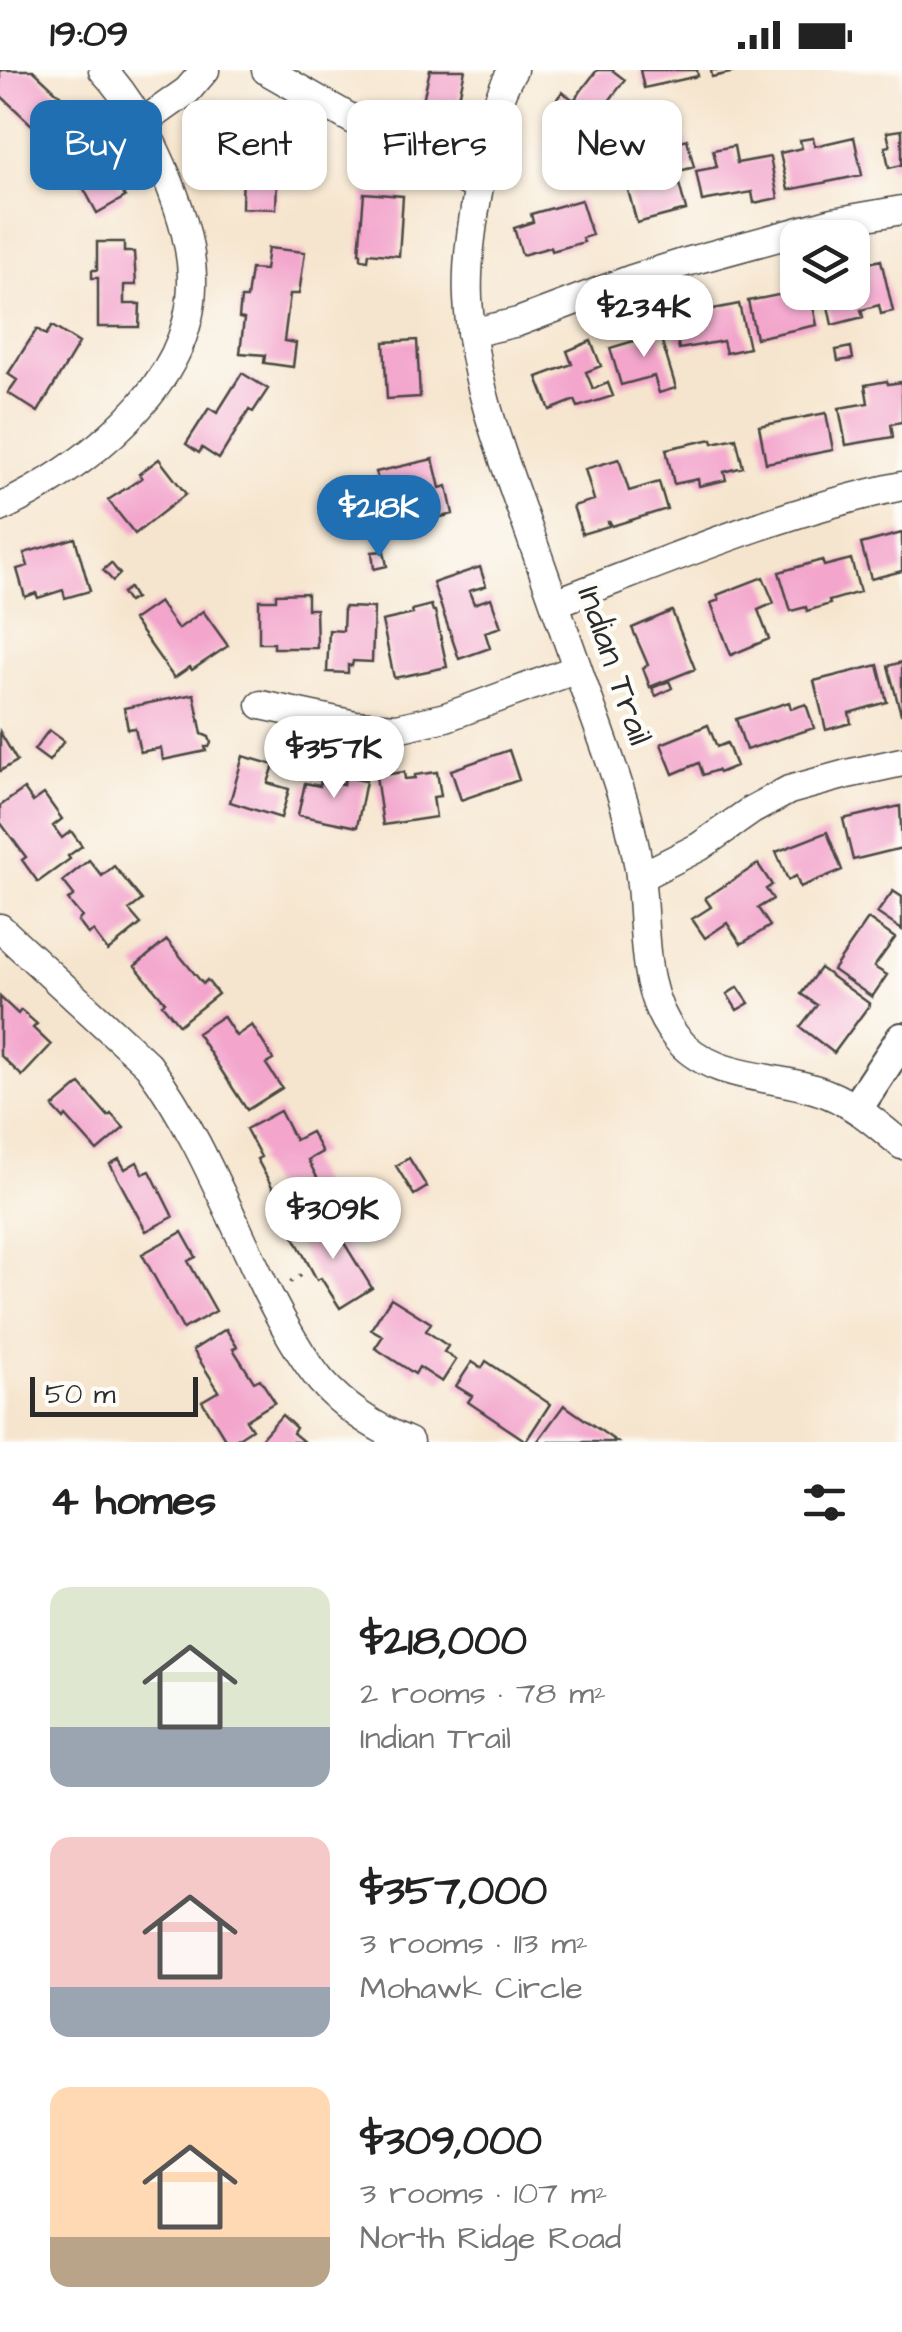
<!DOCTYPE html>
<meta charset="utf-8">
<style>
:root{--surface:#fff;--page:#f6f6f6;--text:#222;--muted:#767676;--accent:#1f6fb2}
body{margin:0;font-family:"Architects Daughter",sans-serif;background:var(--page);color:var(--text);height:100vh;display:flex;flex-direction:column;font-size:38px;white-space:nowrap}
*{box-sizing:border-box;margin:0}
p{font-size:32px;color:var(--muted)}
.icon{flex:none;width:55px;height:55px;fill:none;stroke:currentColor;stroke-width:2;stroke-linecap:round;stroke-linejoin:round}
.map{position:relative;height:1372px;overflow:hidden}
.details{display:flex;flex-direction:column;background:var(--surface);flex:1}
.details>*{flex:none}
.guide{position:absolute;left:30px;top:30px;width:842px;height:90px;display:flex;gap:20px}
.tools{position:absolute;left:780px;top:150px;display:grid;gap:20px}
.tools a{display:grid;place-items:center;width:90px;height:90px;border-radius:20px;background:var(--surface);box-shadow:0 2px 8px #0004;font-size:50px}
.scale{position:absolute;left:30px;bottom:25px;width:168px;box-sizing:border-box;padding-left:10px;border:5px solid #2b2b2b;border-top:0;font-size:28px;line-height:35px;white-space:nowrap;color:#2b2b2b;-webkit-text-stroke:8px #fdfcf7;paint-order:stroke}
.price{position:absolute;translate:-50% -85px;padding:0 22px;border-radius:35px;background:#fff;color:#222;font-size:32px;line-height:65px;filter:drop-shadow(0 2px 5px #0008)}
.price::after{content:'';position:absolute;left:50%;top:60px;width:30px;height:22px;margin-left:-15px;background:inherit;clip-path:polygon(0 0,100% 0,50% 100%)}
.price.on{background:var(--accent);color:#fff}
ul{padding:0;list-style:none}
li{display:flex;align-items:center;gap:30px;height:250px;padding:0 50px}
li span{display:grid;place-items:center;flex:none;width:280px;height:200px;border-radius:20px;color:#555}
li>.icon{margin-inline-start:auto}
span .icon{width:120px;height:120px;fill:#fffc;stroke-width:1}
li b{font-size:42px}
h2{display:flex;justify-content:space-between;align-items:center;height:120px;padding:0 50px;font-size:42px}
.chip{padding:0 35px;border-radius:20px;background:var(--surface);box-shadow:0 2px 8px #0004;font-size:35px;line-height:90px}
.chip.on{background:var(--accent);color:#fff}
.status{display:flex;justify-content:space-between;align-items:center;height:70px;padding:0 50px;background:var(--surface);direction:ltr}
.status svg{height:28px;fill:currentColor}
.map>svg:first-child{display:block}
.building{fill:#f3a5cc}
.lines{fill:none;stroke-linecap:round;stroke-linejoin:round}
.minor-casing{stroke:#494743;stroke-width:31}
.tertiary-casing{stroke:#494743;stroke-width:36}
.path{stroke:#494743;stroke-width:4;stroke-dasharray:2.5 8;stroke-linecap:butt}
.minor{stroke:#fff;stroke-width:28}
.tertiary{stroke:#fff;stroke-width:32}
.labels{text-anchor:middle;stroke-width:9;stroke-linejoin:round;paint-order:stroke}
.street-label{font-size:35px;fill:#2b2b2b;stroke:#fdfcf7}
</style>
<div class="status"><b>19:09</b><svg viewBox="0 0 49 12"><path d="M0 12V9h3v3zM5 12V6h3v6zM10 12V3h3v9zM15 12V0h3v12zM26 1h20v11H26zM47 4h2v5h-2z"/></svg></div>
<div class="map">
<svg width="902" height="1372" viewBox="0 0 902 1372">
<rect width="100%" height="100%" fill="#fdfcf7"/>
<filter id="ink" filterUnits="userSpaceOnUse"><feTurbulence type="fractalNoise" baseFrequency=".01" numOctaves="2"/><feDisplacementMap in="SourceGraphic" scale="20" xChannelSelector="R" yChannelSelector="G"/><feConvolveMatrix kernelMatrix="1 2 1 2 8 2 1 2 1" color-interpolation-filters="sRGB"/></filter>
<filter id="wash" filterUnits="userSpaceOnUse"><feTurbulence type="fractalNoise" baseFrequency=".0048" numOctaves="4" result="noise"/><feDisplacementMap in="SourceGraphic" scale="40" xChannelSelector="R" yChannelSelector="G"/><feGaussianBlur stdDeviation="2.25" result="paint"/><feColorMatrix in="noise" values="0 0 0 0 0 0 0 0 0 0 0 0 0 0 0 0 0 1.4 0 .05"/><feComposite in="paint" operator="in"/></filter>
<g filter="url(#wash)">
<rect width="100%" height="100%" fill="#f6e5ce"/>
<g id="blocks">
<path class="building" d="M0,0H33L63,28L35,58L0,25Z
M430,0H465L454,50L420,43Z
M597,0H612L625,10L586,61L552,36L562,22L574,30Z
M640,0H697L698,6L644,18Z
M711,0H735V2L712,7Z
M244,46L279,47L276,139L242,138Z
M902,60V95L889,98L885,77L890,76L887,62Z
M89,62L125,127L97,143L72,97L65,101L54,82Z
M854,67L862,105L788,120L780,83L802,78L800,70L813,68L815,76Z
M687,69L694,97L676,102L686,140L637,153L626,113L673,100L666,75Z
M734,76L737,93L770,87L778,128L754,133L752,122L702,131L696,101L717,97L713,80Z
M364,123L403,126L399,186L369,183L368,190L361,189V183H359Z
M581,130L592,165L582,168L584,172L552,181L551,177L522,185L514,158L533,152L531,144Z
M97,172H124V182H134L136,215H124V234H140L139,257H98V208H92V200H97Z
M268,178L305,182L299,224H290L284,271L296,273L293,297L264,293L265,285L240,283L244,249L239,248L241,228H247L251,199L265,200Z
M881,190L893,241L881,244L879,235L861,240L863,247L832,255L825,222H852V207L863,205L861,195Z
M798,221V222H810L817,255L756,268L748,231Z
M739,234L749,278L726,283L723,271L679,279L673,247Z
M656,252L676,318L659,323L654,306L621,315L610,278L644,268L641,256Z
M52,256L79,273L38,342L8,323L17,310L8,304L37,259L46,265Z
M417,270L420,327L387,329L384,272Z
M591,271L601,296L586,302L593,319L608,313L613,326L578,337L575,330L550,340L537,307L572,294L567,281Z
M851,277L853,289L838,291L836,280Z
M242,303L268,319L253,342L249,340L219,389L202,378L199,383L186,374L209,338L217,343Z
M887,311L888,314L902,312V352L891,354L893,367L846,375L839,338L868,333L865,315Z
M826,343L833,380L766,393L759,356Z
M736,368L743,397L724,402L726,410L699,416L698,409L674,414L666,379L712,369L713,373Z
M159,389L186,424L135,464L108,430L142,408L139,404Z
M433,389L440,418L447,416L453,444L417,453L409,418L381,424L376,402Z
M619,389L629,421L659,412L667,439L612,456L610,452H608L609,456L582,464L573,436L594,430L585,399Z
M902,463V501L871,509L861,474Z
M75,468L90,521L65,528L63,520L38,528L36,523L25,527L17,499L28,496L24,483Z
M384,481L387,496L374,499L372,482Z
M851,489L860,522L829,531L830,534L807,541L806,537L791,541L779,502L822,490L824,496Z
M111,493L120,504L113,511L103,500Z
M480,497L486,516L469,521L474,534L491,528L501,557L485,562L490,578L459,589L433,513Z
M763,507L774,533L758,540L769,569L731,585L711,533L719,530L717,525Z
M129,518L135,528L128,532L122,523Z
M307,523V539H316L317,578H274V573H259V530H276V524Z
M159,532L178,559L203,541L228,576L192,600L190,597L174,608L133,550Z
M431,535L433,541H435L447,597L394,608L382,551L413,544L412,540Z
M344,537L374,538L372,592L353,591L352,596L348,595V603L327,602L329,560L343,561Z
M672,541L695,599L650,617L643,598L648,595L632,558Z
M902,592V644H901L888,596Z
M878,595L887,632L849,643L851,653L826,660L814,611Z
M669,611L672,618L656,626L652,618Z
M194,624L202,664L209,667L211,673L209,677H205L206,681L163,690L161,678L140,682L135,658L128,659L124,638Z
M789,632L791,639L806,634L814,658L746,680L736,649Z
M708,655L717,677L727,673L736,696L719,703L717,700L703,705L699,693L673,704L661,674Z
M49,660L64,671L49,691L34,680Z
M0,662L17,691L0,701Z
M509,680L519,710L461,730L451,700Z
M243,686L274,695L268,713L289,719L281,748L230,732Z
M404,702L405,709L415,708V705L437,702L441,726L433,727L436,747L383,755L376,706Z
M345,707L366,711L357,757L298,745L305,713L320,716L321,710L344,714Z
M24,719L33,732L44,724L62,749L53,756L62,768L71,761L82,776L68,786L70,789L38,812L22,790L26,787L0,752V736Z
M900,736L902,778L853,790L843,749Z
M827,762L842,800L800,817L796,806L788,810L776,782Z
M89,790L102,806L114,796L142,830L129,840L141,854L108,881L93,861L88,864L78,851L82,847L68,830L74,825L63,811Z
M758,794L772,815L766,819L773,829L758,838L770,856L741,874L727,853L705,868L692,849L711,837L705,828Z
M893,821L902,827V860L877,843Z
M868,849L895,868L874,897L887,905L872,927L833,900Z
M167,870L203,914L207,910L218,924L179,955L162,934L165,932L135,896Z
M820,898L870,934L834,983L800,957L817,935L801,924Z
M738,917L749,933L737,940L727,924Z
M0,927L18,944L21,940L37,954L33,958L51,975L22,1006L0,985Z
M223,946L236,966L252,955L269,982L273,990L266,994L282,1018L247,1040L197,963Z
M80,1014L108,1046L111,1044L124,1058L97,1081L66,1046L64,1049L53,1037Z
M280,1041L295,1070L311,1062L322,1082L308,1090L322,1117L283,1137L257,1089L261,1087L246,1059Z
M409,1088L427,1117L414,1125L396,1096Z
M119,1089L125,1099L137,1092L143,1104L150,1101L173,1147L146,1161L110,1094Z
M328,1147L372,1218L340,1238L321,1208L317,1210L294,1167Z
M182,1162L196,1187L188,1191L216,1241L183,1259L142,1184Z
M391,1228L431,1253L426,1261L448,1276L444,1282L456,1290L442,1312L419,1297L415,1304L375,1278L383,1266L371,1259Z
M226,1259L237,1277L233,1279L254,1312L260,1309L275,1332L246,1350L252,1359L232,1372H227L202,1331L219,1321L193,1280Z
M486,1291L550,1334L526,1371L468,1332L472,1326L456,1316L472,1292L482,1298Z
M564,1335L617,1372H537Z
M282,1345L296,1358L293,1363L304,1372H258Z"/>
</g>
</g>
<g filter="url(#ink)">
<use href="#blocks" fill-opacity="0" stroke="#494743" stroke-width="2.5"/>
<g class="lines">
<defs>
<path id="minor" d="M266,0L436,97L479,117
M513,0C494,29 489,68 482,101C474,141 466,187 468,228C472,305 498,375 524,447C542,497 559,547 577,597C594,647 614,696 628,747C632,766 638,787 640,806C647,861 639,920 675,966C711,1013 779,1003 828,1024C857,1036 878,1055 902,1075
M142,53L187,21L205,0
M471,263L518,252L632,209L683,193L833,152L902,140
M0,438C83,399 190,318 192,216C193,180 182,145 169,112C153,72 133,32 103,0
M555,533C668,490 783,441 902,416
M261,635L355,655L397,658L446,647L577,599
M640,807L699,777L752,740L789,720L847,704L902,692
M0,858L148,995C200,1065 230,1148 269,1226C284,1255 300,1285 321,1311C345,1338 376,1358 409,1372"/>
<path id="tertiary" d="M857,1037L902,969"/>
</defs>
<use href="#minor" class="minor-casing"/>
<use href="#tertiary" class="tertiary-casing"/>
<path class="path" d="M290,1212L306,1202"/>
<use href="#minor" class="minor"/>
<use href="#tertiary" class="tertiary"/>
</g>
</g>
<g class="labels">
<g class="street-label">
<text transform="translate(616 595) rotate(71)" y="12">Indian Trail</text>
</g>
</g>
</svg>
<div class="tools">
<a><svg class="icon" aria-label="layers" viewBox="0 0 24 24"><path d="M12 4l9 5-9 5-9-5zM3 14l9 5 9-5"/></svg></a>
</div>
<div class="scale">50 m</div>
<b class="price" style="left:644px;top:290px">$234K</b>
<b class="price on" style="left:379px;top:490px">$218K</b>
<b class="price" style="left:334px;top:731px">$357K</b>
<b class="price" style="left:333px;top:1192px">$309K</b>
<div class="guide">
<a class="chip on">Buy</a>
<a class="chip">Rent</a>
<a class="chip">Filters</a>
<a class="chip">New</a>
</div>
</div>
<section class="details">
<h2>4 homes<svg class="icon" aria-label="filters" viewBox="0 0 24 24"><path d="M4 7h16M4 17h16"/><circle cx="9" cy="7" r="2"/><circle cx="15" cy="17" r="2"/></svg></h2>
<ul>
<li><span style="background:linear-gradient(#dfe7d0 70%,#9aa5b1 0)"><svg class="icon" aria-label="home" viewBox="0 0 24 24"><path d="M3 11l9-7 9 7M6 9v11h12V9"/></svg></span><div><b>$218,000</b><p>2 rooms · 78 m²</p><p>Indian Trail</p></div></li>
<li><span style="background:linear-gradient(#f6c9c9 75%,#9aa5b1 0)"><svg class="icon" aria-label="home" viewBox="0 0 24 24"><path d="M3 11l9-7 9 7M6 9v11h12V9"/></svg></span><div><b>$357,000</b><p>3 rooms · 113 m²</p><p>Mohawk Circle</p></div></li>
<li><span style="background:linear-gradient(#ffd9b3 75%,#b9a48a 0)"><svg class="icon" aria-label="home" viewBox="0 0 24 24"><path d="M3 11l9-7 9 7M6 9v11h12V9"/></svg></span><div><b>$309,000</b><p>3 rooms · 107 m²</p><p>North Ridge Road</p></div></li>
</ul>
</section>
